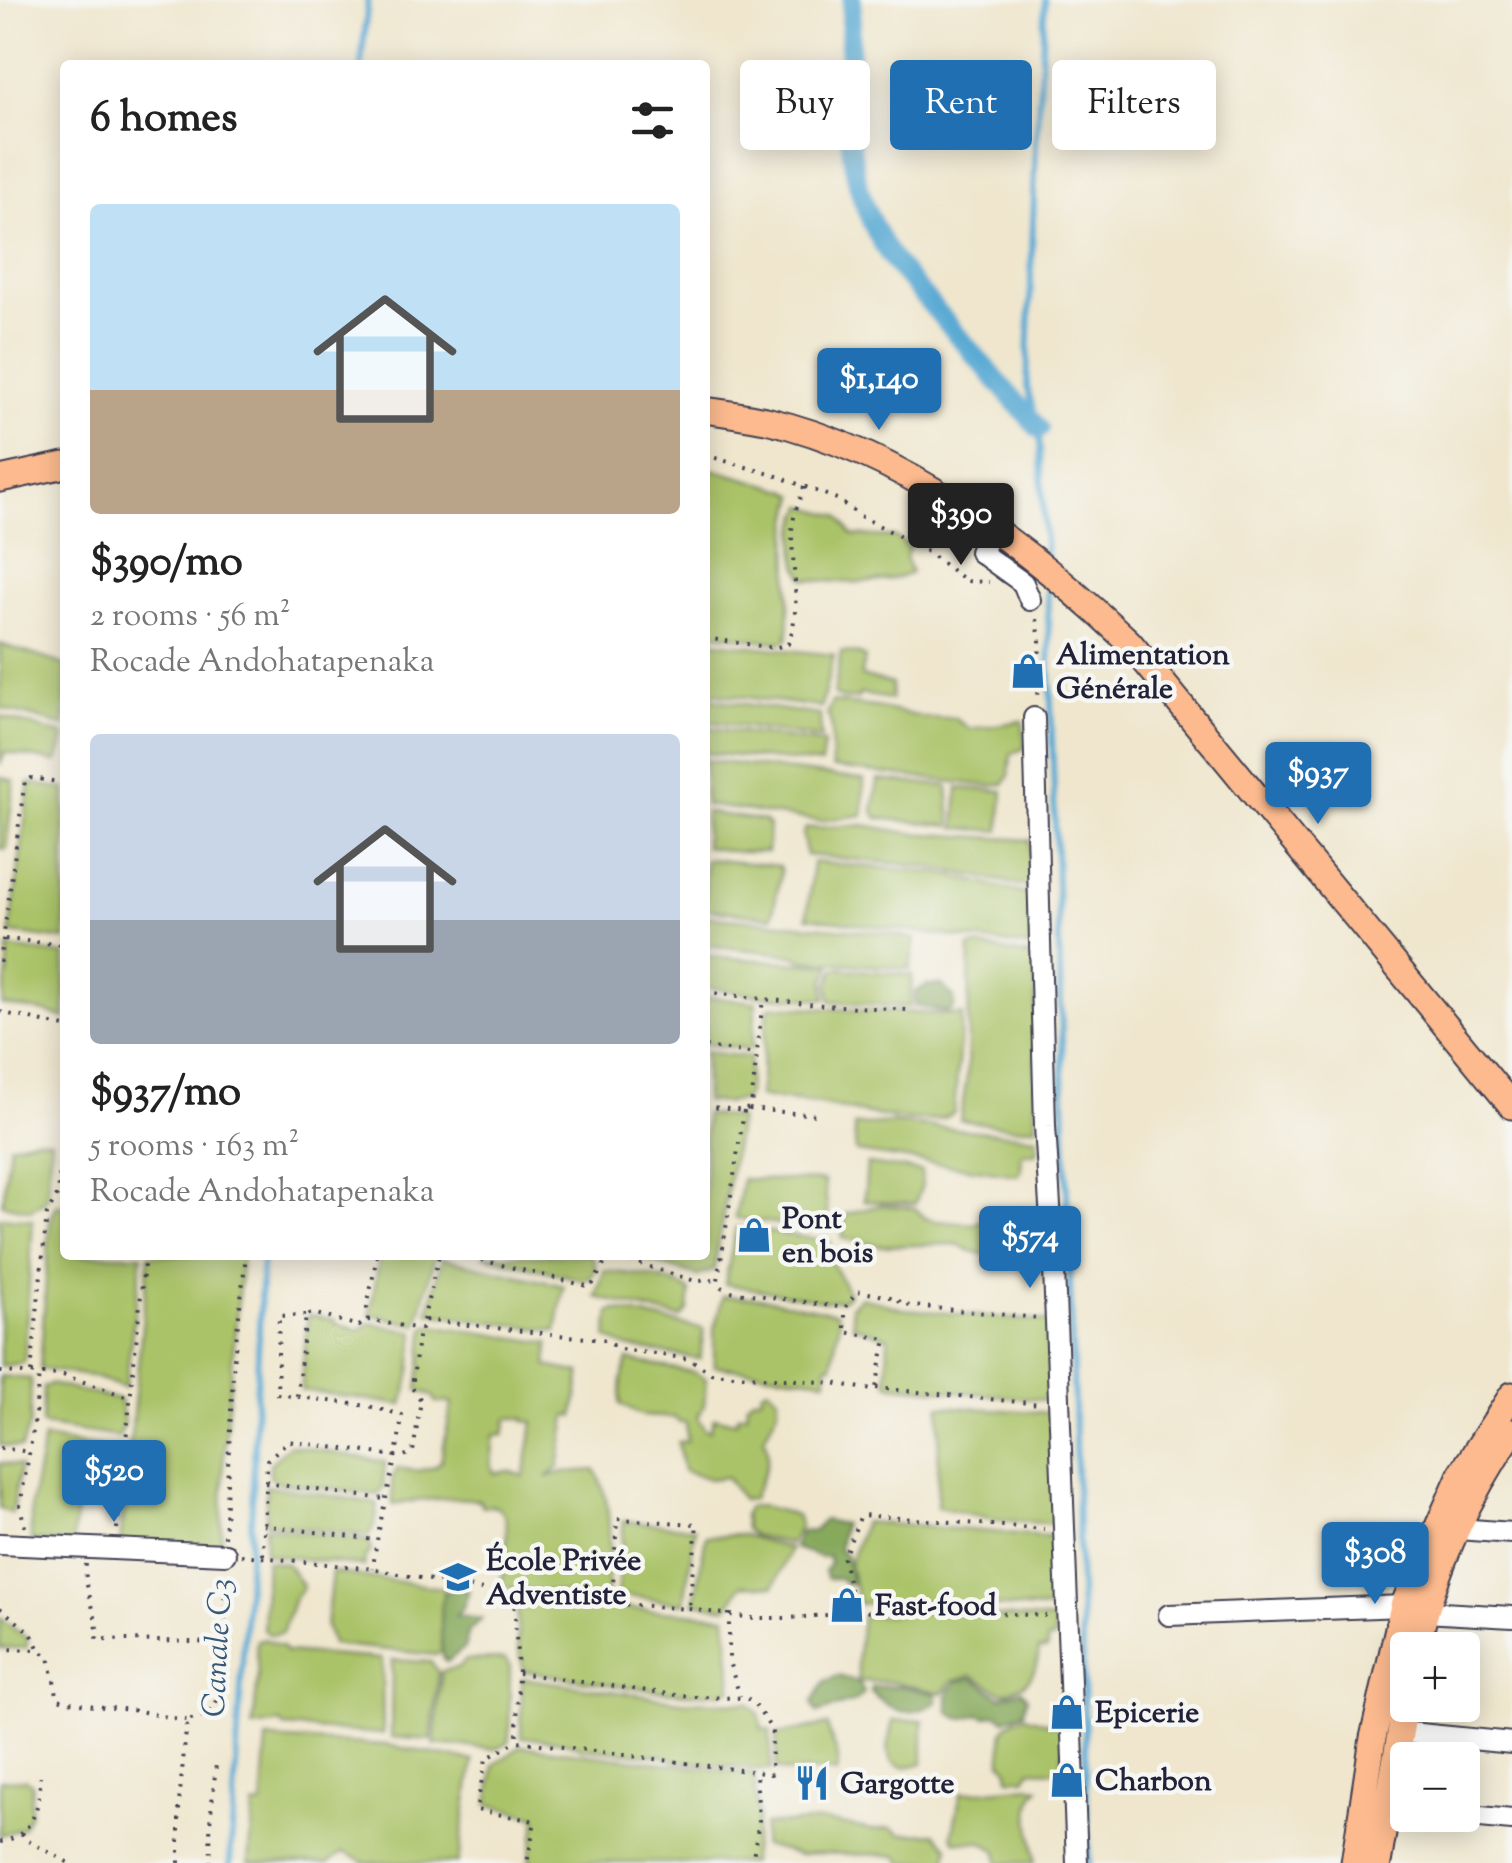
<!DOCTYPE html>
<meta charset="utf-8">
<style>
:root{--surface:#fff;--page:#f2f2f2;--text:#222;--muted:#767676;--accent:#1f6fb2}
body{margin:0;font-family:"Sorts Mill Goudy",serif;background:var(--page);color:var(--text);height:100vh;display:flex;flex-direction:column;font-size:38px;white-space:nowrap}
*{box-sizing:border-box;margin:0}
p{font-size:32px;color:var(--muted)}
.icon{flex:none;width:55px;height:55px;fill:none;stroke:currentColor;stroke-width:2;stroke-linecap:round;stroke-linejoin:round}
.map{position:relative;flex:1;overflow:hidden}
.drawer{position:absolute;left:60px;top:60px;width:650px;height:1200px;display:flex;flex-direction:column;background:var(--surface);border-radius:10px;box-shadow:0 5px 25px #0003}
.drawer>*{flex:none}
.top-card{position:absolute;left:740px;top:60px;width:620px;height:90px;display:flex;gap:20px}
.buttons{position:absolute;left:1390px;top:1632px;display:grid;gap:20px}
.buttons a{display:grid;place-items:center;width:90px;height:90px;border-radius:10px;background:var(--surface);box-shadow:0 5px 25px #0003;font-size:50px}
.price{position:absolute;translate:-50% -85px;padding:0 22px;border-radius:10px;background:var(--accent);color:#fff;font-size:32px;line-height:65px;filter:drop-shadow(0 2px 5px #0008)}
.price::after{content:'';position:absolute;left:50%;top:60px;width:30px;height:22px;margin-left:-15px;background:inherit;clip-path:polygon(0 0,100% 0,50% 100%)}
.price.on{background:#222;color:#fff}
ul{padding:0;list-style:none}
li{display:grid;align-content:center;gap:20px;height:530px;padding:0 30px}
li span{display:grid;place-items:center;height:310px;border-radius:10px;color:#555}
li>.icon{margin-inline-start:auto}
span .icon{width:180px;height:180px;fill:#fffc;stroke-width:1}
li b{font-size:42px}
h2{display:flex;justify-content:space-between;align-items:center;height:120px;padding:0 30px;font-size:42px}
.pill{padding:0 35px;border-radius:10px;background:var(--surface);box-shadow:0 5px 25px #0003;font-size:35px;line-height:90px}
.pill.on{background:var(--accent);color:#fff}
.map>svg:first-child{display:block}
.green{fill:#aac368;stroke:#667252;stroke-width:2.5;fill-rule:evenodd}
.forest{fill:#87a95c;stroke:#54664c;stroke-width:2.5}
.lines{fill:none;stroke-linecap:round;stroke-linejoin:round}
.stream{stroke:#5aaad4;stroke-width:6}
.canal{stroke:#5aaad4;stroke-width:20}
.minor-casing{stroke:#413f51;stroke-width:24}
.major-casing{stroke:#413f51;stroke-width:29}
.path{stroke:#413f51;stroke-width:4;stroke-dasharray:2.5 8;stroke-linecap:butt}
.minor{stroke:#fff;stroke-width:20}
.major{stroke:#fcba8e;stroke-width:25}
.labels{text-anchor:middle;stroke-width:9;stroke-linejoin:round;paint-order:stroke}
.poi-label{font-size:30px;font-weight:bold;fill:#22223b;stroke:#f6f6f2;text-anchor:start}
.water-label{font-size:32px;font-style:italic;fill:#385878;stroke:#f6f6f2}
</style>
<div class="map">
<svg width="1512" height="1863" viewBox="0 0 1512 1863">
<rect width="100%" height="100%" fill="#f6f6f2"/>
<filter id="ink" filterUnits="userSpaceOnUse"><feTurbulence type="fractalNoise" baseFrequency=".01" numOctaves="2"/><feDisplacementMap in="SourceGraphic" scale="20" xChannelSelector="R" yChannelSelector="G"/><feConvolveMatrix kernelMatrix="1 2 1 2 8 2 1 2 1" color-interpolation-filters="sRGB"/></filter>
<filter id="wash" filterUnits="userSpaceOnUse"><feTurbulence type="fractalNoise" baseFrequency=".0048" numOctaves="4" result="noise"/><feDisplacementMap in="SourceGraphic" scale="40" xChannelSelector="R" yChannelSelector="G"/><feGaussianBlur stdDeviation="2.25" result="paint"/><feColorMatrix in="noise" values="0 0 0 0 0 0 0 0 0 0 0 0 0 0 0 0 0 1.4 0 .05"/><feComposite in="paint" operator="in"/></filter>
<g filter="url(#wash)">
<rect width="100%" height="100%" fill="#efe6cd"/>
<path class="green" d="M705,467L789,491L796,496C781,540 794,593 787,640L781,643L705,632Z
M804,506L839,516L852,535L895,537L909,547L906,559L911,573C879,586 839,583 805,579C792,560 792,527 804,506Z
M705,641L834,655L821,707L705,692Z
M0,644L65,665V726L0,708Z
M841,652L860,654L865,658L861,676L892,684L891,699L860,694L858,698L843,699L834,695Z
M705,698L820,715L821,738L705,721Z
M832,702L876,707L926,718H954L970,729L1023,721L1025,748L1011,754L1009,776L1004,784L990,786L832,768L831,723L827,713Z
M0,716L65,736L57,762L5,752L0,765Z
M705,727L824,743L821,764L705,753Z
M705,760L864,780L863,815L820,821L705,805Z
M0,777L14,781L6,849L0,848Z
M878,780L948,786L951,826L878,818L873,811Z
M30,783L65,789V940L10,933Z
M958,788L1003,791L1000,831L955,828Z
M705,812L764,821L769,826L767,852H737L705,847Z
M864,825L909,833L1030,840V887L930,867L806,855L803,834L806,828Z
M705,859L779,866L781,872L772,917L705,909Z
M813,862L940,873L1022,893L1039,894L1038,948L807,917Z
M705,916L887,933L915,939L910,969L804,960L793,955L705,945Z
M976,946L1035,957L1036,1126L1016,1128L960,1120L967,1077L970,947Z
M8,948L65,955V1019L46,1012L2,1005L8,973Z
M705,956L831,965L824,983L826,999L763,996L705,987Z
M835,968L912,975L910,1007L831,1001L828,984Z
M705,997L756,1002L752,1049L705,1044Z
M776,1006L962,1015L954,1112C932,1133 843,1108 814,1103C796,1100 778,1101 759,1096L768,1008Z
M705,1052L750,1057L748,1092L745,1099L726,1103L705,1101Z
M705,1114L739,1118L714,1270L698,1276L643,1259L644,1255H705Z
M895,1123L1038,1137L1037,1153H1022L1021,1171L1017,1175L856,1152L854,1126Z
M36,1138L51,1140L47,1199L31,1210L2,1204L10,1145Z
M867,1164L921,1171L922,1185L915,1204L864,1201Z
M742,1179L824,1181L830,1231L735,1218Z
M57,1205L65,1206V1255H142L125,1388L91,1376L40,1369L50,1220Z
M881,1205L915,1208L925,1218L937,1221L974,1224L980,1221L1034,1223L1036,1230L1042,1233L1045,1256C1020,1257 978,1259 957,1244L881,1246L842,1238L846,1214Z
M0,1217L33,1220L24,1363L0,1366Z
M736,1227L830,1241L831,1261L849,1294L842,1300L825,1301L725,1284Z
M149,1255H242L224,1452L221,1547L120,1545Z
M380,1255H435L417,1325L370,1314Z
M482,1255H592L596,1269L591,1277L583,1280Z
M442,1258L564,1286L556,1331L428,1313Z
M604,1271C632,1274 665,1275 690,1291L688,1311L681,1318L596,1297Z
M723,1296L761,1298L837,1313L839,1321L832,1365H827L826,1380L714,1366V1329Z
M861,1297L903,1309L1048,1322L1053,1401L892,1385L887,1382L888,1337L853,1326L851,1306Z
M616,1310L704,1329L700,1359L627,1347L607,1338L610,1312Z
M308,1315L335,1320L336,1324L359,1330L370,1323L415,1332L411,1372L403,1405L301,1390Z
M431,1325L549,1343L547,1366L581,1373L574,1416H567L559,1467L546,1477L564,1472L595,1470C615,1503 609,1559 607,1598L501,1587C503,1563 521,1497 483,1506L479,1500C450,1497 421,1499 393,1505L392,1479L398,1468L416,1471L435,1467L441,1461L452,1403L436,1402L433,1396L418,1390L425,1328ZM508,1418H524V1421L534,1422L524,1476L509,1471L494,1473L491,1464L494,1435L504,1434Z
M628,1360L693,1372L706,1379L704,1406L697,1417L705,1430L710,1431L714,1418L737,1421V1415L746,1414L747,1403L753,1397H761L762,1391L768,1388L778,1397V1409L764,1438C774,1458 761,1480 752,1499L743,1500L726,1477L710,1479L683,1471L678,1442L687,1441L686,1422H678L676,1418L644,1416L620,1404L622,1378Z
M0,1376L31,1379L30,1424L21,1448L0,1445Z
M50,1384L120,1400L124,1422L119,1437L42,1425L43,1387Z
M940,1406L1053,1413L1056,1524L998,1520L937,1507Z
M44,1438L110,1450L112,1466L105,1496L79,1497L72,1544L31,1540V1503Z
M289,1445L385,1462L383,1487L378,1495L281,1483L270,1477V1464Z
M0,1463L20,1466L12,1513L0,1509Z
M266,1486L377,1503C378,1516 376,1526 368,1536L266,1523Z
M762,1506L796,1515L800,1526L790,1544L753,1535L745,1529L744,1515L748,1507Z
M624,1521L695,1528L684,1603L617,1595Z
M864,1522L1059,1537L1060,1610L910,1602L859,1604L849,1565Z
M265,1527L369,1541L371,1551L365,1557L364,1566L265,1554Z
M744,1535L790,1549L774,1586L742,1585L727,1608L694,1603L706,1536Z
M266,1561L287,1564L303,1587L294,1598L282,1633L271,1635L263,1630Z
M332,1572L443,1588C443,1608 442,1629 442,1651L435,1655L332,1644L326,1626Z
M517,1600L726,1616C727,1628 733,1683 731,1689C703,1704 563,1676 524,1671L518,1648Z
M923,1611L1055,1620L1054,1639L1047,1640V1649H1039C1037,1674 1028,1687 1003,1693L972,1675L952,1681L943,1693L892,1682L859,1681L857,1663L862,1617Z
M0,1618L28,1639L26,1648H0Z
M264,1639L283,1647L285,1652L382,1659L383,1734L284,1727L281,1723L253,1727L258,1676L256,1644L257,1640Z
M505,1659L510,1666L509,1743L496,1749L434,1744L442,1671L460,1667L466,1660Z
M392,1660L431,1662L439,1672L431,1740L391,1737Z
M522,1678L681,1701L749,1703L759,1714L762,1729L770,1730L771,1770L678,1761L662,1756L584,1748L564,1742L521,1737Z
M1024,1716L1055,1725L1066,1733L1060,1771L1030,1770L1025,1778H1009L1008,1768L1002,1762C1002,1736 997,1725 1024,1716Z
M923,1720V1763C883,1776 885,1750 893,1721Z
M828,1725C829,1746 843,1751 837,1773C814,1767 797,1777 776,1769L777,1734Z
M267,1739L387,1745L473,1761L458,1863H366L344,1852L328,1863H249L254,1806L262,1805Z
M521,1746L754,1774L758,1818L750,1863H529L537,1817L488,1804L494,1765Z
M26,1779L32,1784L30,1813L23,1828L0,1835V1780Z
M1030,1786L1039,1788C1020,1806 1035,1840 1035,1863H999L997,1851L982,1842L956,1841L952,1836L961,1793Z
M825,1821L872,1830L892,1828L902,1834L935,1833L949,1848L946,1862L902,1863L899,1857L889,1855L813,1853L800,1855L762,1845L764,1825Z"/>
<path class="forest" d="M927,985H942L954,998V1007L949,1012L915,1006V992Z
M823,1520L843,1524L839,1548L846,1556L852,1584L845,1585L842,1579L827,1578L824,1571L830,1564L828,1556L821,1557L794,1548L800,1532L814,1531Z
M461,1588L469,1591L463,1608L456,1616L482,1619L469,1631L464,1648L447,1662L443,1658C441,1644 439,1602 445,1592Z
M838,1676L859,1682L864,1693L855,1701L817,1713L812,1703L825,1681Z
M973,1678L1001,1697L1022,1690L1027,1697L1024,1712L1005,1719L997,1714L984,1717L979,1714C964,1719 959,1722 948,1710V1692L957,1681Z
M902,1686L937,1694V1702C910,1719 893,1713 871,1692L872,1687Z"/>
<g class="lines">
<path class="stream" d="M1045,0L1036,142L1027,387L1039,429L1046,557
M361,65L368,0
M1047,580L1089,1863
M230,1863L251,1525L262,1255"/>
<path class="canal" d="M852,0C848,99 836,181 897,266L1039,429"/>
</g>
</g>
<g filter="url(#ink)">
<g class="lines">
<defs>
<path id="minor" d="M993,529L980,552L1023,583L1030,600
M1034,718L1045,1126L1054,1270L1077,1863
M1458,1529L1512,1533
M0,1544L225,1554
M1424,1612L1512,1617
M1169,1615L1403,1606
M1399,1732L1512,1743
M1386,1808L1408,1810
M1459,1815L1512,1820"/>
<path id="major" d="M705,410C725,413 746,416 766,420C903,452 1028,547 1129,642L1512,1106
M0,479L65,465
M1416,1650C1433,1572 1467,1498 1512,1432
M1354,1863L1373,1738L1403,1606L1461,1474L1512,1395
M1378,1863L1408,1687"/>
</defs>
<use href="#minor" class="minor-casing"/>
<use href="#major" class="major-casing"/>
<path class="path" d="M705,455L777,476L837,499L860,516L919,546L966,581L989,582
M1037,619L1040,641L1037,699
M705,638L774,648L788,644C802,608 792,570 792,533C792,517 799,502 804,487
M5,939L65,945
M0,962L25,780L32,778L65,783
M705,992L807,1004L908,1010
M0,1012L65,1027
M705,1047L757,1054
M705,1106L744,1111L751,1106L763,999
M749,1109L817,1115
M744,1111L718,1280L722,1287L730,1291L845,1308
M461,1255L591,1287L605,1263L618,1255
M622,1255L624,1259L695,1281L717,1280
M306,1315L279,1316L277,1394L368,1406L402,1415C397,1467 378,1516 373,1569
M368,1320L367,1308L377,1255
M425,1320L604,1340L620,1349L690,1359L711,1373L833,1383L872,1390L876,1388L886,1339L845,1332V1308L857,1291L896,1298L903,1305L1039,1318
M0,1372L63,1375L131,1398
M31,1373L47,1214L58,1194L65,1111
M876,1388L1041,1404
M297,1396L306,1315L313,1313L359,1326L368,1320L421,1329L439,1255
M0,1448L30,1452
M265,1483L384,1499
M263,1525L375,1540
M25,1527L20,1506L34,1425L39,1374
M117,1529L145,1255
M224,1537L234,1358L246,1255
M241,1555L373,1569L514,1596L689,1609L752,1618H790L912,1608L1046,1616
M263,1555L267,1460L288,1441L402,1457L413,1452L421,1400L412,1388L419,1329
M86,1564C83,1591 99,1613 97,1639L223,1643
M514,1596L518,1673L517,1741
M612,1602L617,1519L697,1524L689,1609
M0,1608L31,1633L39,1650L49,1657L58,1699C83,1706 106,1707 131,1710C150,1712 167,1718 187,1720
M855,1611L843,1559L861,1515L1044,1529
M729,1613V1662L740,1696
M0,1649L39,1650
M518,1673L691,1697L745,1698L753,1702L772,1730L771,1774L517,1741L486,1759L476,1810L535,1821L527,1863
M22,1833L28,1841L69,1863
M0,1842C34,1836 40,1806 40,1776
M179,1863V1803L187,1720C194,1718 204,1717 209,1712C231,1695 224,1602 224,1573
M211,1863L210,1823L216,1764
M752,1863L759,1820L756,1773"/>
<use href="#minor" class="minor"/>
<use href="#major" class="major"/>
</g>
</g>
<defs>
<symbol id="shop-bare" viewBox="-9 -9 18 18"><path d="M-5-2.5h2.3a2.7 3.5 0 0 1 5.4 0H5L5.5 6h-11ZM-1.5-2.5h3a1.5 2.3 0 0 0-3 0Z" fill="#1f6fb2" stroke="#f6f6f2" stroke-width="2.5" paint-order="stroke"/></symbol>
<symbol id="school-bare" viewBox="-9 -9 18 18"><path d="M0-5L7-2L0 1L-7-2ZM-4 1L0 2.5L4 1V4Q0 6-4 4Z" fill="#1f6fb2" stroke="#f6f6f2" stroke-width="2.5" paint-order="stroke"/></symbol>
<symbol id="restaurant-bare" viewBox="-9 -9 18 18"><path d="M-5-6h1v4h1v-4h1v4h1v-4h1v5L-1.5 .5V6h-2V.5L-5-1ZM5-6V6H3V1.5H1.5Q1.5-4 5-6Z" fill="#1f6fb2" stroke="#f6f6f2" stroke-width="2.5" paint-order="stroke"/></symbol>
</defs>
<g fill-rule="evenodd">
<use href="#shop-bare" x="1003" y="646" width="50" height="50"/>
<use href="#shop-bare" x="729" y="1210" width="50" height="50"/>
<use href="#school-bare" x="433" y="1552" width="50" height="50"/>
<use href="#shop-bare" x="822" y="1580" width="50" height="50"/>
<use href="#shop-bare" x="1042" y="1687" width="50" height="50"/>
<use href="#shop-bare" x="1042" y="1755" width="50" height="50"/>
<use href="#restaurant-bare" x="787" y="1758" width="50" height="50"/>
</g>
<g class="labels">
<g class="poi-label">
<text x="1056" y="664">Alimentation<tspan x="1056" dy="34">Générale</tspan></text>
<text x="782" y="1228">Pont<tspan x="782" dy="34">en bois</tspan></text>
<text x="486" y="1570">École Privée<tspan x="486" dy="34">Adventiste</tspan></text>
<text x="875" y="1615">Fast-food</text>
<text x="1095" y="1722">Epicerie</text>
<text x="1095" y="1790">Charbon</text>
<text x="840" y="1793">Gargotte</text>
</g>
<g class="water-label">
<text transform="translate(216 1648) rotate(-87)" y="11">Canale C3</text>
</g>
</g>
</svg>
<div class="buttons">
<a>+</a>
<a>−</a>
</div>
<b class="price" style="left:879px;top:433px">$1,140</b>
<b class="price on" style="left:961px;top:568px">$390</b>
<b class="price" style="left:1318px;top:827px">$937</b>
<b class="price" style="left:1030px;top:1291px">$574</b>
<b class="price" style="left:114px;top:1525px">$520</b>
<b class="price" style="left:1375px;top:1607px">$308</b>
<div class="top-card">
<a class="pill">Buy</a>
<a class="pill on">Rent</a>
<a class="pill">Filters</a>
</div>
<section class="drawer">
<h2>6 homes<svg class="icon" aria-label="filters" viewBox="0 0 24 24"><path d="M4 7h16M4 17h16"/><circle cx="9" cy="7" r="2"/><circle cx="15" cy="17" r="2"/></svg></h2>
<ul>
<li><span style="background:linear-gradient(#bfe0f5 60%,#b9a48a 0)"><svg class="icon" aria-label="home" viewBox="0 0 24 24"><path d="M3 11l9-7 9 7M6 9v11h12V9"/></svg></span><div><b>$390/mo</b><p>2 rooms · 56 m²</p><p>Rocade Andohatapenaka</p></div></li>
<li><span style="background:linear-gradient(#c9d6e8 60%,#9aa5b1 0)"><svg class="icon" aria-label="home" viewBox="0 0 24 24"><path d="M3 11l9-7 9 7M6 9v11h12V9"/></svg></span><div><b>$937/mo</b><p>5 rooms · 163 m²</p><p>Rocade Andohatapenaka</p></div></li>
</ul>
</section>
</div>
